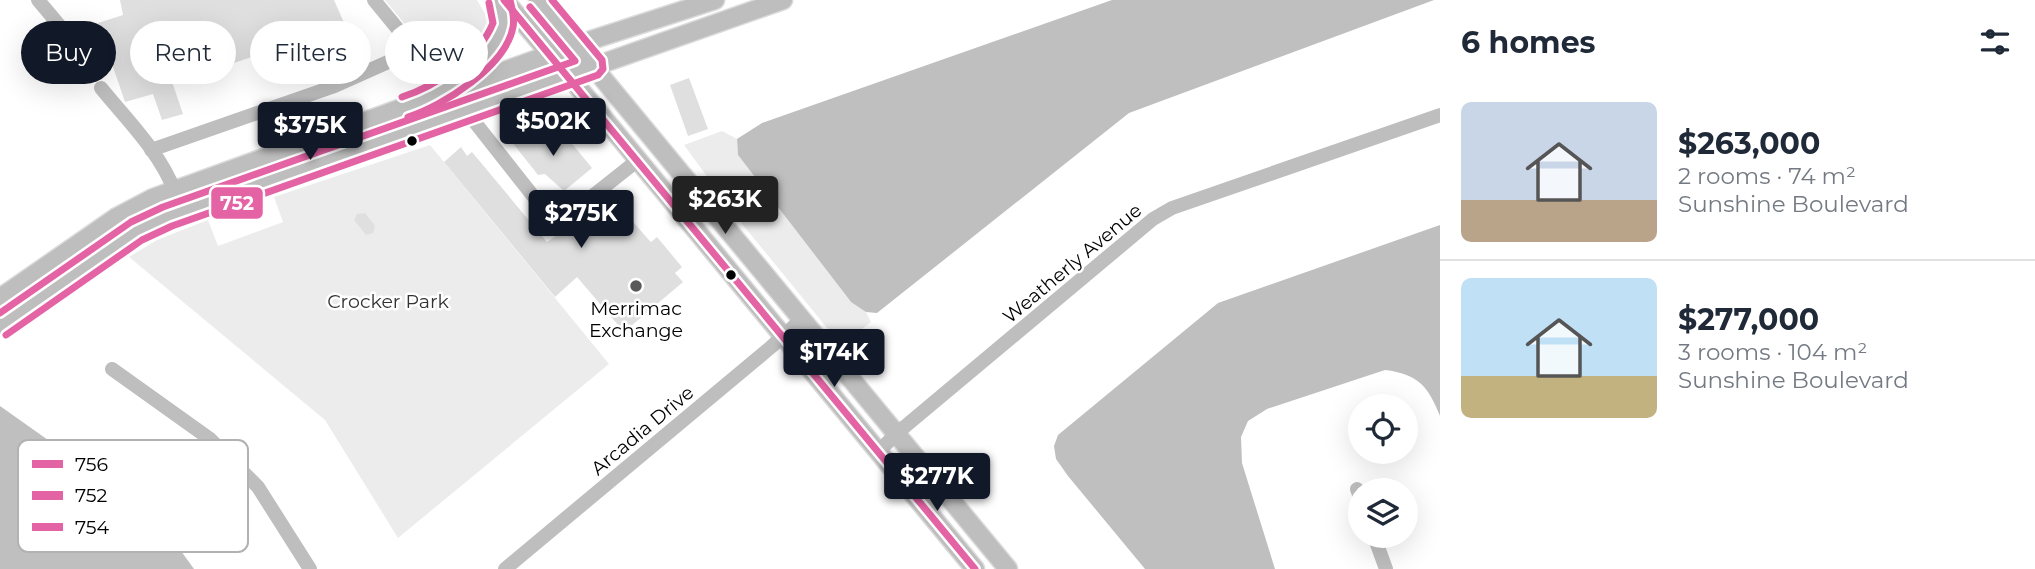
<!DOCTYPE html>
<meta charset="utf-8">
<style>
:root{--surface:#fff;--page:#f2f2f3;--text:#1f2937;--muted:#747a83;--line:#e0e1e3;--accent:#111827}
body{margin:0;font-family:Montserrat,sans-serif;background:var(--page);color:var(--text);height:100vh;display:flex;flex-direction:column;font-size:26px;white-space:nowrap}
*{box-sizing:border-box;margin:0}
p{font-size:23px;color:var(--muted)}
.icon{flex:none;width:38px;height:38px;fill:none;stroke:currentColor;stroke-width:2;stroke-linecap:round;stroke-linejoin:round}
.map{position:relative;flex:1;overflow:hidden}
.side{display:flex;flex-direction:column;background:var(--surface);width:595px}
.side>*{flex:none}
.top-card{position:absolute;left:21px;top:21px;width:665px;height:63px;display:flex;gap:14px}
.buttons{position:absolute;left:1348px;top:394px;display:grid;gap:14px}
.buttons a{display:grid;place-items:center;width:70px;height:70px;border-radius:50%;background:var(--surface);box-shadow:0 7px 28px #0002;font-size:35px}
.price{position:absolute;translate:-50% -60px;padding:0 16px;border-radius:7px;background:var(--accent);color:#fff;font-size:23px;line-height:46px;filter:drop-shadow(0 2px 4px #0008)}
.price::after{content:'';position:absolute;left:50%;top:42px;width:21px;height:16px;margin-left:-10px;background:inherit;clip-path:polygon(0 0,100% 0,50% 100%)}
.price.on{background:#222;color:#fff}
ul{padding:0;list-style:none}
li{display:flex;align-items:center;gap:21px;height:175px;padding:0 21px}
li+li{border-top:2px solid var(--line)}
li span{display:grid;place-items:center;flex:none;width:196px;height:140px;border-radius:10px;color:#555}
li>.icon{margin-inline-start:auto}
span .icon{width:84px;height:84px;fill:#fffc;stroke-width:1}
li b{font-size:30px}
h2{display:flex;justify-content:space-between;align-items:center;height:84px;padding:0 21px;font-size:30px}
.chip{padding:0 24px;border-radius:32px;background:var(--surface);box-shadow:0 7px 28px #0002;font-size:24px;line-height:63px}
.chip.on{background:var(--accent);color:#fff}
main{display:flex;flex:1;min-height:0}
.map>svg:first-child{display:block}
.green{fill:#ececec}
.water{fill:#bfbfbf}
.building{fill:#dfdfdf}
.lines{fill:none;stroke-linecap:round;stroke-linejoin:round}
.major-casing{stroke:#dbdbdb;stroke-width:21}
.minor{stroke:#bebebe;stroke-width:14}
.major{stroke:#bebebe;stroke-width:18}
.bus-1-casing{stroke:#fff;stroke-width:12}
.bus-2-casing{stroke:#fff;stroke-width:12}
.bus-3-casing{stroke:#fff;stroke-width:12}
.bus-1{stroke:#e463a4;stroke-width:7}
.bus-2{stroke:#e463a4;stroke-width:7}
.bus-3{stroke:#e463a4;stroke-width:7}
.bus-dot{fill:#000;stroke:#fff;stroke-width:2.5}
.poi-dot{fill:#595959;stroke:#fff;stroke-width:2.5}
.labels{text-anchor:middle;stroke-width:5;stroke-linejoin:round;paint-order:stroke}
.street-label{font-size:19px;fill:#000;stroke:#fff}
.park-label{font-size:19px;fill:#333;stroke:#fff}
.poi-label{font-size:19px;fill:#000;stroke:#fff}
.key{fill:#fff;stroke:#b2b2b2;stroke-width:2}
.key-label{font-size:19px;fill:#000}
.line-badge{stroke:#fff;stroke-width:2.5}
.badge-label{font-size:19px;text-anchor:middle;font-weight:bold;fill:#fff}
</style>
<main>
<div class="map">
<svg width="1440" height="569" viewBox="0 0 1440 569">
<rect width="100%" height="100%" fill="#fff"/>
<path class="green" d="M385,0H477L490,22C479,48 458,63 431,72L423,46Z
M722,131L737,139L738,155L850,301L866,312L871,322L841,345L739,220L684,145Z
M430,145L609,364L398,538L325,420L129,257L157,240L208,220L218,246L283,222L274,197Z"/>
<path class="water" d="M1112,0H1434L1129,113L877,313L866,312L851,302L738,155L737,139L762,123Z
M1440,225V416C1428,386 1418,374 1385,370L1267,409L1248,421L1241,437L1242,463L1275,569H1145L1068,476L1056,459L1054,446L1058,435L1218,303Z
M0,406L113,486L168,533L194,569H0Z"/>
<path class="building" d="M120,0H334L345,25L196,76L192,65L169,73L183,114L162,120L153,94L125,102L98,23L123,15Z
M689,78L708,129L688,136L670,85Z
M560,129L592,168L564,191L545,174L538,175L508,137L520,132L524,142Z
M461,147L467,156L472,152L547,242L567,228L573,235L615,201L648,239L651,242L657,237L682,267L675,273L683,282L624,332L577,277L555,297L444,162Z
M365,213L375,226L373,233L366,235L354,220L357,214Z"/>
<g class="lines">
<defs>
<path id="major" d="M504,0L568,75L975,569
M538,0L1008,569
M447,86C465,73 496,50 503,28C506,19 502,8 499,0
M0,298L117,217L153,198L576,45L715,0
M0,326L137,231L168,216L783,0"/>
</defs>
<use href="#major" class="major-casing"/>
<path class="minor" d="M38,0L75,44
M374,0L415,50L433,97
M101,88C127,120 160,152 175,192L190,199L288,164L306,163
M466,111L556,225L638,160
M151,150L332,87L415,50
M112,369L210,439L258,487L310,569
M878,452L896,434L1153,219L1172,208L1440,115
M1357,489L1360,497
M1374,536L1386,569
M505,569L771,347L802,319"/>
<use href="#major" class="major"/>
<defs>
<path id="bus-1" d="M504,0L975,569"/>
<path id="bus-2" d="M408,117C443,106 506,66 513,27C515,18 512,9 510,0
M6,335L142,240L172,226L598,75L603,69L602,60L552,0"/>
<path id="bus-3" d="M402,97C436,86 479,58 493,23L489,3
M0,313L131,222L163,207L575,61L530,7"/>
</defs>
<use href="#bus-1" class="bus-1-casing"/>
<use href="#bus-2" class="bus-2-casing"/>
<use href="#bus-3" class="bus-3-casing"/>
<use href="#bus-1" class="bus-1"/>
<use href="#bus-2" class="bus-2"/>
<use href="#bus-3" class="bus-3"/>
</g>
<g class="bus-dot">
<circle cx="412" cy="141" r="6"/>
<circle cx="731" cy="275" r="6"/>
</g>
<circle class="poi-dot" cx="636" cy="286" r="7"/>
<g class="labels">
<g class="street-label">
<text transform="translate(1072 263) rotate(-40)" y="7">Weatherly Avenue</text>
<text transform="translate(642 430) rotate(-40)" y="7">Arcadia Drive</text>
</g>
<g class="park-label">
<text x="388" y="308">Crocker Park</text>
</g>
<g class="poi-label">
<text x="636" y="315">Merrimac<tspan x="636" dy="22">Exchange</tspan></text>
</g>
</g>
<rect x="18" y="440" width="230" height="112" rx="10" class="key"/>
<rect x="32" y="460" width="31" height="8" fill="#e463a4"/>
<rect x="32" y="491" width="31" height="9" fill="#e463a4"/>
<rect x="32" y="523" width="31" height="8" fill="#e463a4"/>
<g class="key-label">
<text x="75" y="471">756</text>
<text x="75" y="502">752</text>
<text x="75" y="534">754</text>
</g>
<rect class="line-badge" x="210" y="186" width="54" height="34" rx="7" fill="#e463a4"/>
<g class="badge-label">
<text x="237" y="210">752</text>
</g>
</svg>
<div class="buttons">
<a><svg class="icon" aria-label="locate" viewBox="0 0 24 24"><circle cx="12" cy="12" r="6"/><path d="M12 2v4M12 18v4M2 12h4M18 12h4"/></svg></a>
<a><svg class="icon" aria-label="layers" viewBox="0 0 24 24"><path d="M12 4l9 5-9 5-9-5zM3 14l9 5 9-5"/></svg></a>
</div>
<b class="price" style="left:553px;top:158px">$502K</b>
<b class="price" style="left:310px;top:162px">$375K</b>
<b class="price on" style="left:725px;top:236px">$263K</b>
<b class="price" style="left:581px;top:250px">$275K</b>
<b class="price" style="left:834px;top:389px">$174K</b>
<b class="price" style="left:937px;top:513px">$277K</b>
<div class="top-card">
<a class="chip on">Buy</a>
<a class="chip">Rent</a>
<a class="chip">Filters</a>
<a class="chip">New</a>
</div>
</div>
<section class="side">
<h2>6 homes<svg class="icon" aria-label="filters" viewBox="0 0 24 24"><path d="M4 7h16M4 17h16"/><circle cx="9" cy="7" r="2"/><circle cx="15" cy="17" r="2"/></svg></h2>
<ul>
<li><span style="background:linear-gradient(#c9d6e8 70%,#b9a48a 0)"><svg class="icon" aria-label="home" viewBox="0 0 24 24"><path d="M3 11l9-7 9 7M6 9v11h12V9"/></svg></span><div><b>$263,000</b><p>2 rooms · 74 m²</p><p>Sunshine Boulevard</p></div></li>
<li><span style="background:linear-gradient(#bfe0f5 70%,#c2b280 0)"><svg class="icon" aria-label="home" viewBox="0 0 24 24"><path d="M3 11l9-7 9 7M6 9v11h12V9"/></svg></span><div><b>$277,000</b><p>3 rooms · 104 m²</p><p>Sunshine Boulevard</p></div></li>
</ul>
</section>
</main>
